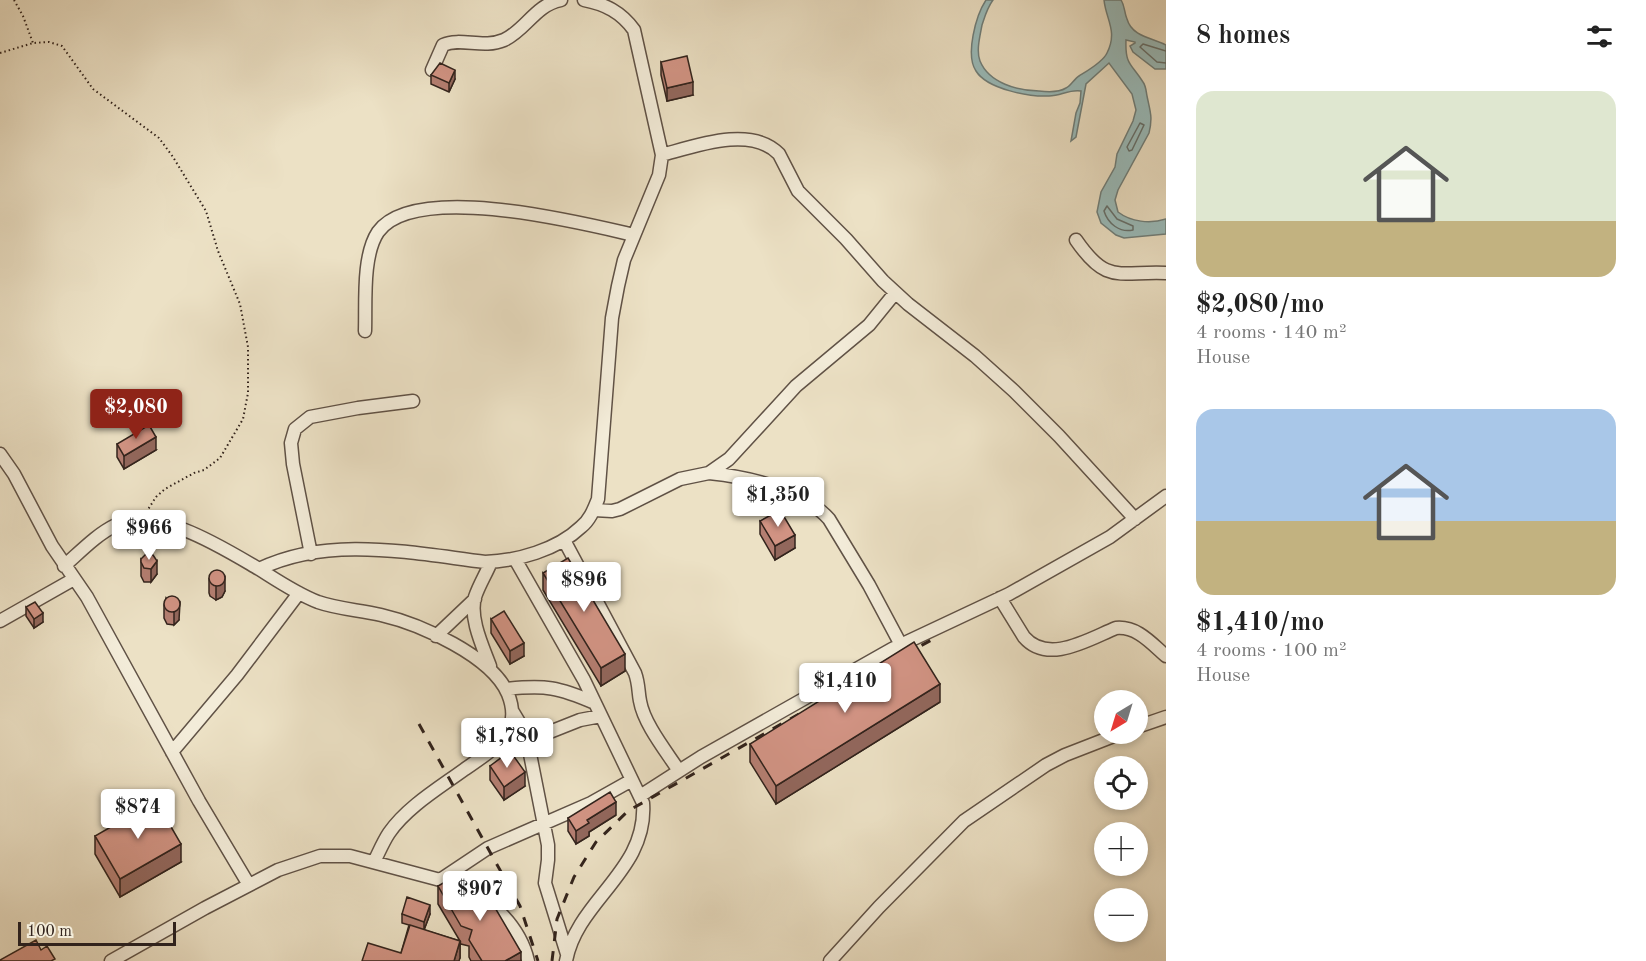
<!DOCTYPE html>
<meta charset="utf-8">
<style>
:root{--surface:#fff;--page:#f6f6f6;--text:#222;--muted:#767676;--accent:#8f2418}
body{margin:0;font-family:"Old Standard TT",serif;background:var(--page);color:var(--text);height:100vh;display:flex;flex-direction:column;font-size:22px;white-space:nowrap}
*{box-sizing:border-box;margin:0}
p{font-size:20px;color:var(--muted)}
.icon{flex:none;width:33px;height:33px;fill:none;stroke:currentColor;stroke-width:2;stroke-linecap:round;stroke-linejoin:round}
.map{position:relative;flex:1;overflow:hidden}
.details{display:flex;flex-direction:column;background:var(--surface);width:480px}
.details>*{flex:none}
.needle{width:39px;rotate:218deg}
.buttons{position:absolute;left:1094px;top:690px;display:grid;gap:12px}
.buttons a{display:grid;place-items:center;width:54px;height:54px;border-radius:50%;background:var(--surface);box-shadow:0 3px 9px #0003;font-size:30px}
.scale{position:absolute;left:18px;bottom:15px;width:158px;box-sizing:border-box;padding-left:6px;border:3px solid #32231c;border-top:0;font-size:16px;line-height:21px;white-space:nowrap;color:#32231c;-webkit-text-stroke:4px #f3ecd9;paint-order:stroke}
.price{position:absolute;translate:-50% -51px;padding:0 14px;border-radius:6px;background:#fff;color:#222;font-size:20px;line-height:39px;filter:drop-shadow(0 2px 3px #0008)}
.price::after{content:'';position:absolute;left:50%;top:36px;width:18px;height:14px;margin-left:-9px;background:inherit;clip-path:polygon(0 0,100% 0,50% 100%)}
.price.current{background:var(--accent);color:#fff}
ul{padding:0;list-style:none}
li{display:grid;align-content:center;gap:12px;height:318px;padding:0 30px}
li span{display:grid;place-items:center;height:186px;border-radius:18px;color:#555}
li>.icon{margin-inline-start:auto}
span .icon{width:108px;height:108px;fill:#fffc;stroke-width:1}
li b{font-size:26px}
h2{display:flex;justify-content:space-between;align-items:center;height:72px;padding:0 30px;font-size:26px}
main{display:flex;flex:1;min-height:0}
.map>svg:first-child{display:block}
.water{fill:#9abcbb;stroke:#707f7b;stroke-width:1.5}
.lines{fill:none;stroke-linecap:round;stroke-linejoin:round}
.shore{stroke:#66706c;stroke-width:1.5}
.minor-casing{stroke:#605246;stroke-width:15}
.path{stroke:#32231c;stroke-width:2;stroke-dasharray:1.5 3;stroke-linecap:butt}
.minor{stroke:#f3ecd9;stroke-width:12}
.rail{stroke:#32231c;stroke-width:3;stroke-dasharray:10 10;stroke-linecap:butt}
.wall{fill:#b47e71;stroke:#32231c;stroke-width:1.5}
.shaded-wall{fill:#92675c;stroke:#32231c;stroke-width:1.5}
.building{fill:#d19383;stroke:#32231c;stroke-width:1.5}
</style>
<main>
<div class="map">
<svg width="1166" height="961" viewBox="0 0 1166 961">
<rect width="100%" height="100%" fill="#ece1c5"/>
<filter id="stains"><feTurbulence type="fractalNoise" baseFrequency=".00333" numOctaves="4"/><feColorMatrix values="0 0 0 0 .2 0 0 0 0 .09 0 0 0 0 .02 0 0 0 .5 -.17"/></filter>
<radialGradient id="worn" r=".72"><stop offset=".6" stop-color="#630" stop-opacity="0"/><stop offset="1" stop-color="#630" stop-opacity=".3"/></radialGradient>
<path class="water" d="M986,0H993C987,8 985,16 982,25C980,36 976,51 980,61C989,83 1018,91 1039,91C1047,92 1058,93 1066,88C1071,86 1074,79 1079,76C1087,71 1103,62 1107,53C1118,31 1106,20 1104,0H1121C1125,6 1124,12 1127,19C1132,37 1153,38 1166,45V69H1155L1133,52L1130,46L1135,43V42L1126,40C1125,65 1131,63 1143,82C1146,86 1146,91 1147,96C1150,111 1153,117 1149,133L1118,190L1115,200L1118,212C1131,222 1150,224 1166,219V234L1124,238L1116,235L1101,223L1097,212L1101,192L1115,167L1117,154L1133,121L1136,110L1132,94L1109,63L1086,84L1076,137L1071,141L1076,113L1080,103L1081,91C1069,89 1061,96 1049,96C1029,97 987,89 976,71C965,55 976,15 986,0Z"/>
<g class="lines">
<path class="shore" d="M1166,51L1143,44L1140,47L1157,62L1166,63
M1140,123L1144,125L1132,150L1129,151L1127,147Z
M1107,206L1117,219L1133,226V230C1120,233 1108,224 1104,211Z"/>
<defs>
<path id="minor" d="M432,70L443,45C461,37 483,49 504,40C526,30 535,5 561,0
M662,155C695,146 751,125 779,154L798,191L846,239L883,281L908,304L975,356L1014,391L1059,436L1135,519
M1076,240C1107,285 1118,271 1166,273
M365,331C366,303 362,256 378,232C415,181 582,223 634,235
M0,454L14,474L52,546L87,597L199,801L249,885
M709,473C748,477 802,489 829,519L869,585L901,645
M594,510L612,511L620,509L680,479L709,473L729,459L796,386L869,325L895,293
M564,540L635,673C639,684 638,691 640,701C644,724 666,751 679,771
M311,554L293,464L291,443L295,429L310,417L358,408L413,401
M515,559L584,680L643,803C648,871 577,900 566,961
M64,566C80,552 97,534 116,525C158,506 223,548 259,569C329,535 411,553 485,562C517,561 557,550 581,527C590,520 594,509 598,499L612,318L618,286L624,260L659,175L662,155L634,30C621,12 605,4 584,0
M259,569C278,581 297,594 318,602C338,609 360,610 381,615C420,624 492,656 508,694C514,709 514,725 504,737C494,750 478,760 465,769C439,788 407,807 389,833C383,842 379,852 374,862
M1000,598L1024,637C1048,665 1089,639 1116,628C1137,626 1151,643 1166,656
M0,621L74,579
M436,636L475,599
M490,666C483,647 469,618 475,597C479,585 486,574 491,562
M506,689C546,685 558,687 595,703
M513,712L525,732L530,754L548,845V860L545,883L567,954
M1137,727L1166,717
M527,741L580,720L601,716
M172,752L237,675L299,593
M640,796L701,757L892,649L1009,594L1110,537L1166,496
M440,880L488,848L591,803L632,780
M111,961L205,908L278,870L320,856H350L459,885C491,899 520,926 528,961
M830,961L879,907L964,821L1046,765L1065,755L1119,734"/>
</defs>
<use href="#minor" class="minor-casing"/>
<path class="path" d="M14,0L23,16L33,43
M0,53L33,43L49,42L62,46L93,89L159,138L173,157L206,211L218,251L240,304L248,347V393L243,419L220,458L204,470L194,473L165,489L156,497L147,511"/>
<use href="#minor" class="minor"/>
<path class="rail" d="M904,655L935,638
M419,724L520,906L538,961
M552,961L557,919L574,877L596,842L628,811L799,714"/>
</g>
<path class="wall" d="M661,62L693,95L667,101L661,75Z
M431,75L455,79L449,92L431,84Z
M117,444L156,450L124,469L117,457Z
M760,521L795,548L775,560L760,534Z
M141,559L157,574L151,582H144L141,576Z
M543,573L625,671L601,686L543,590Z
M209,579L225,591L222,597L216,600L210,596L209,593Z
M166,598L179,620L174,625L167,624L164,618V605Z
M26,607L43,622L34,628L26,616Z
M491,619L524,656L510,664L491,633Z
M940,702L776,804L750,762V744Z
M490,766L525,786L504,800L490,780Z
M616,815L589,832V836L576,844L568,831V818Z
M95,836L181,862L120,897L95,854Z
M438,886L468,894L521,961H471L469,957V946L461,944L460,942V958L401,953L409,925L402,923V914H430L424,930L460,941L438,904Z"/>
<path class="shaded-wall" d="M455,70V79L449,92V83Z
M693,82V95L667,101V88Z
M156,437V450L124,469V456Z
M795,535V548L775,560V546Z
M157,561V574L151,582V569Z
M225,577V591L222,597L216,600V586Z
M180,603L179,620L174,625V611Z
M43,613V622L34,628V619Z
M524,643V656L510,664V651Z
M625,654V671L601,686V668Z
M940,684V702L776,804V786Z
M525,772V786L504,800V787Z
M616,802V815L589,832V836L576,844V831L587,820Z
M181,844V862L120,897V879Z
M430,905V914L424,930V922Z
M460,941V958L459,961H454Z
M521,952V961H505Z"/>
<path class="building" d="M687,56L693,82L667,88L661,62Z
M440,63L455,70L449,83L431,75Z
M149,425L156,437L124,456L117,444Z
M780,510L795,535L775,546L760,521Z
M146,554L153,555L157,561L151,569L144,568L141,562V559Z
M568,558L625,654L601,668L543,573Z
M209 578a8 8 0 1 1 16 0a8 8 0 1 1-16 0Z
M164 604a8 8 0 1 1 16 0a8 8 0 1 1-16 0Z
M35,602L43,613L34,619L26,607Z
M504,611L524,643L510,651L491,619Z
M914,642L940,684L776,786L750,744Z
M510,751L525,772L504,787L490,766Z
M610,792L616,802L587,820L589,823L576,831L568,818Z
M156,801L181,844L120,879L95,836Z
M457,875L468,894L479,888L487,894L521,952L505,961H482L469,940L472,930L461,926L438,886Z
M407,897L430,905L424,922L402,914Z
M410,925L460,941L454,961H362L368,943L401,953Z
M36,940L41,950L47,946L55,959L51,961H0V960Z"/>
<rect width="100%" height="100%" filter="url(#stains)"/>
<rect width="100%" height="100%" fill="url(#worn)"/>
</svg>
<div class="buttons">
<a><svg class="needle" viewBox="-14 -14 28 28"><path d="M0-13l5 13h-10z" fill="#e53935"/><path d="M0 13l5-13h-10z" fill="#767676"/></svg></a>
<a><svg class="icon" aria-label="locate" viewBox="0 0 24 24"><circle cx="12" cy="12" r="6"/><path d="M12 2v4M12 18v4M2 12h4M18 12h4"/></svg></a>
<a>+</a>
<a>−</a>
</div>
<div class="scale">100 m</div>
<b class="price current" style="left:136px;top:440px">$2,080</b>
<b class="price" style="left:778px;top:528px">$1,350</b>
<b class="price" style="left:149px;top:561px">$966</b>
<b class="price" style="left:584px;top:613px">$896</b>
<b class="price" style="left:845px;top:714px">$1,410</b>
<b class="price" style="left:507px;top:769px">$1,780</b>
<b class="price" style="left:138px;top:840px">$874</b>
<b class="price" style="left:480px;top:922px">$907</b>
</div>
<section class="details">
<h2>8 homes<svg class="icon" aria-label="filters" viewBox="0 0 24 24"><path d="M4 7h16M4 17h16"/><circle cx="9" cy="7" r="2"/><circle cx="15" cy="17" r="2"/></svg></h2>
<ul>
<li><span style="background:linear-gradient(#dfe7d0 70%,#c2b280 0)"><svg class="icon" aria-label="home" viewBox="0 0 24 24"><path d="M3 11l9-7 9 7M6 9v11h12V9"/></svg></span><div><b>$2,080/mo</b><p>4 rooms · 140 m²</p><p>House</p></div></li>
<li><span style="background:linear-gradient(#a9c7e8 60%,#c2b280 0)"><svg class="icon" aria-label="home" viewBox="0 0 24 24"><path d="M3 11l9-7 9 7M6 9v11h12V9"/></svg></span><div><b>$1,410/mo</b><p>4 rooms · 100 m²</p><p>House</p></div></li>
</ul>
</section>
</main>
